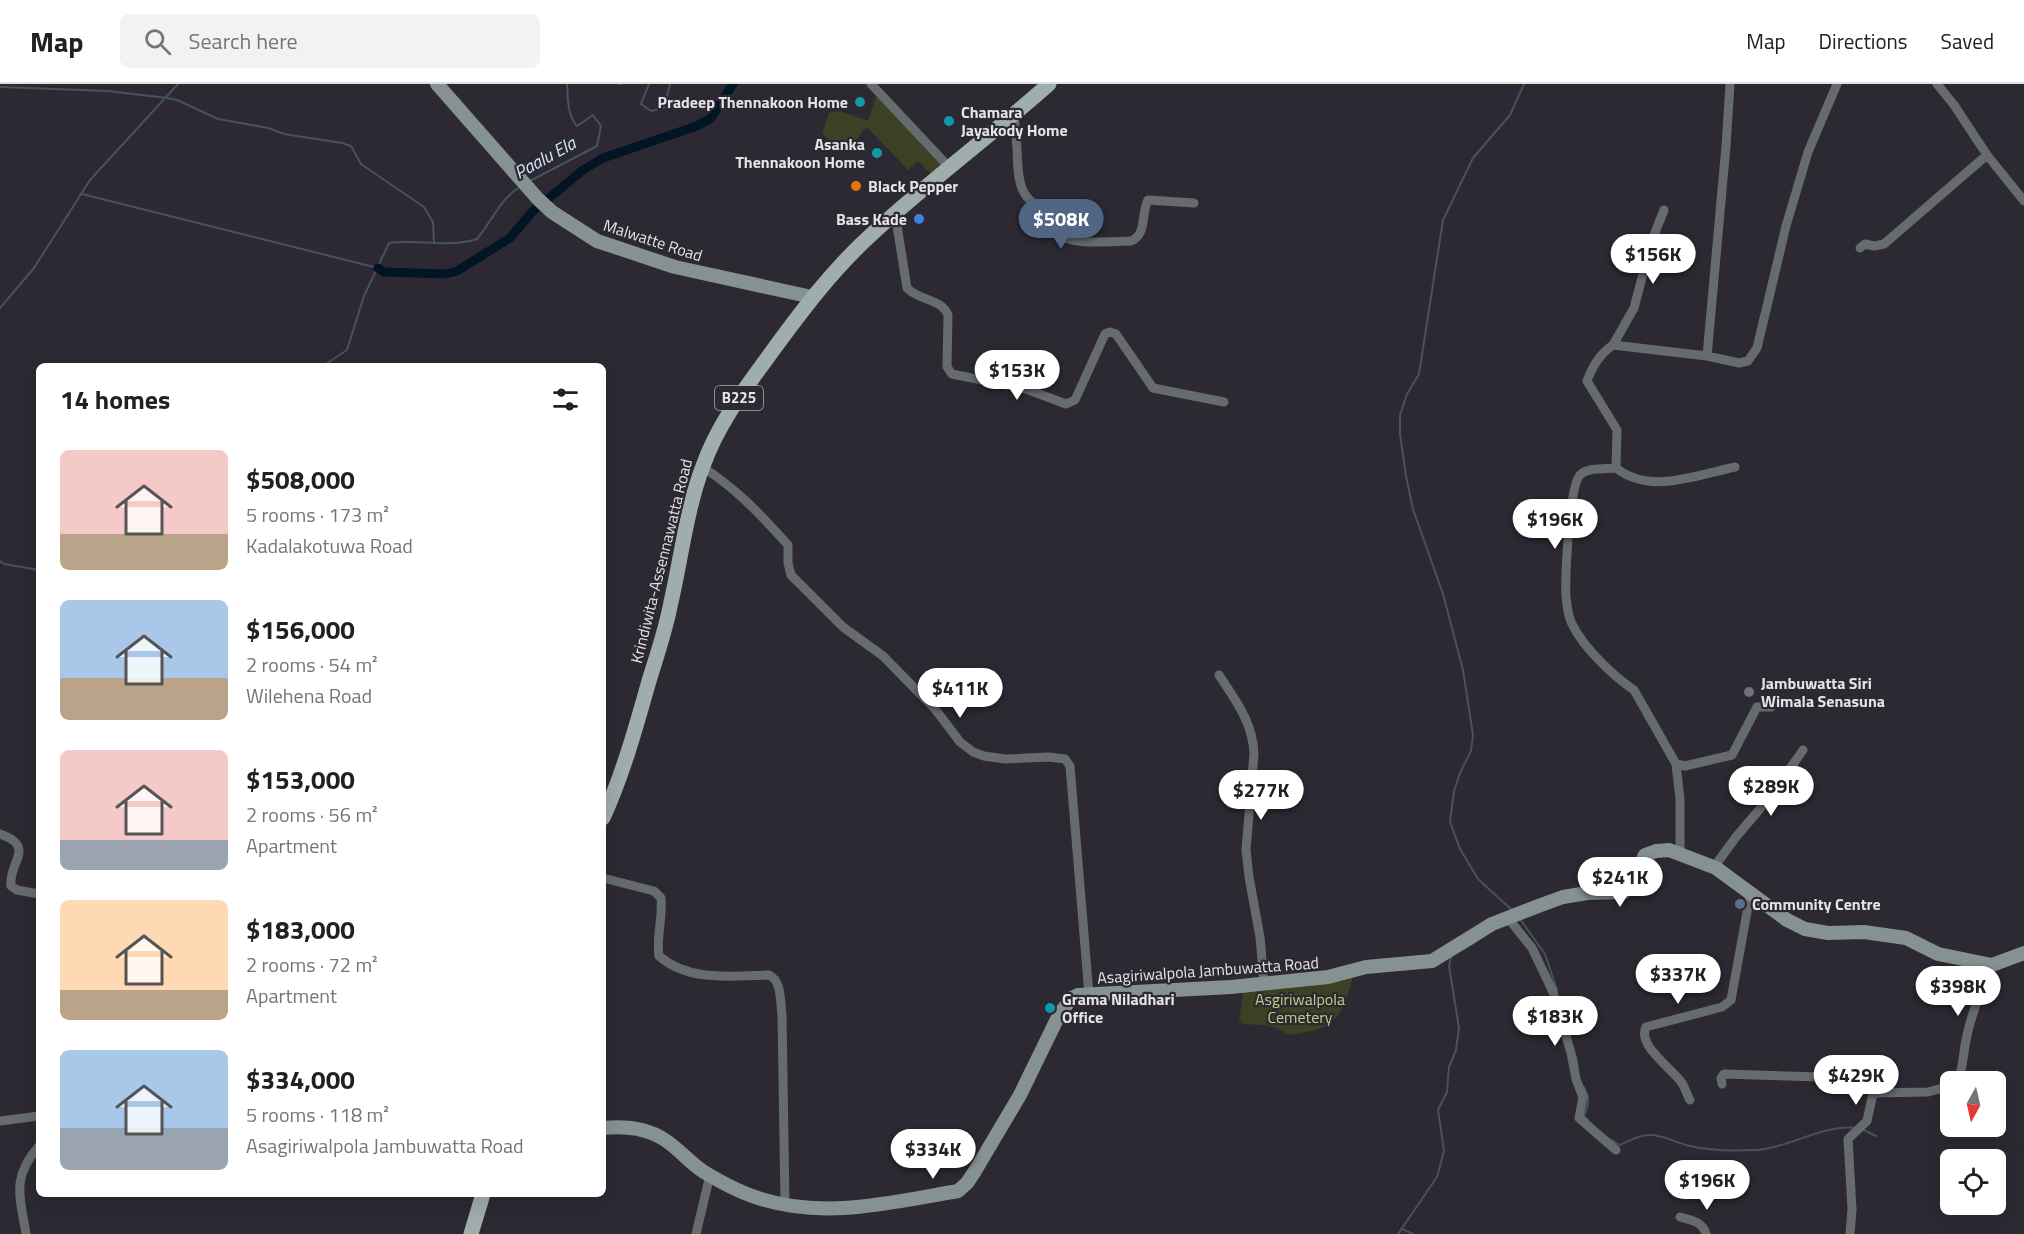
<!DOCTYPE html>
<meta charset="utf-8">
<style>
:root{--surface:#fff;--page:#f2f2f2;--text:#202124;--muted:#757577;--line:#e0e0e0;--accent:#516585}
body{margin:0;font-family:"Titillium Web",sans-serif;background:var(--page);color:var(--text);height:100vh;display:flex;flex-direction:column;font-size:22px;white-space:nowrap}
*{box-sizing:border-box;margin:0}
p{font-size:20px;color:var(--muted)}
.icon{flex:none;width:33px;height:33px;fill:none;stroke:currentColor;stroke-width:2;stroke-linecap:round;stroke-linejoin:round}
.map{position:relative;flex:1;overflow:hidden}
.drawer{position:absolute;left:36px;top:279px;width:570px;height:834px;display:flex;flex-direction:column;background:var(--surface);border-radius:9px;box-shadow:0 6px 24px #0002}
.drawer>*{flex:none}
.needle{width:39px;rotate:188deg}
.fabs{position:absolute;left:1940px;top:987px;display:grid;gap:12px}
.fabs a{display:grid;place-items:center;width:66px;height:66px;border-radius:9px;background:var(--surface);box-shadow:0 6px 24px #0002;font-size:30px}
.price{position:absolute;translate:-50% -51px;padding:0 14px;border-radius:21px;background:#fff;color:#222;font-size:20px;line-height:39px;filter:drop-shadow(0 2px 3px #0008)}
.price::after{content:'';position:absolute;left:50%;top:36px;width:18px;height:14px;margin-left:-9px;background:inherit;clip-path:polygon(0 0,100% 0,50% 100%)}
.price.on{background:var(--accent);color:#fff}
ul{padding:0;list-style:none}
li{display:flex;align-items:center;gap:18px;height:150px;padding:0 24px}
li span{display:grid;place-items:center;flex:none;width:168px;height:120px;border-radius:9px;color:#555}
li>.icon{margin-inline-start:auto}
span .icon{width:72px;height:72px;fill:#fffc;stroke-width:1}
li b{font-size:26px}
h2{display:flex;justify-content:space-between;align-items:center;height:72px;padding:0 24px;font-size:26px}
header{display:flex;align-items:center;gap:36px;box-sizing:border-box;height:84px;padding:0 30px;background:var(--surface);border-bottom:2px solid var(--line)}
header strong{font-size:28px}
nav{display:flex;gap:33px;margin-inline-start:auto;font-size:21px}
.search{width:420px;height:54px;background:var(--page);display:flex;align-items:center;gap:15px;box-sizing:border-box;padding:0 21px;border-radius:9px;color:var(--muted);font-size:22px}
.map>svg:first-child{display:block}
.green{fill:#3b4124}
.lines{fill:none;stroke-linecap:round;stroke-linejoin:round}
.stream{stroke:#455260;stroke-width:2}
.canal{stroke:#011525;stroke-width:9}
.street{stroke:#666c6d;stroke-width:9}
.secondary{stroke:#869191;stroke-width:14}
.primary{stroke:#9fadad;stroke-width:15}
.culture-dot{fill:#0f9aa8;stroke:#2d2933;stroke-width:2}
.food-dot{fill:#e8710a;stroke:#2d2933;stroke-width:2}
.shop-dot{fill:#3f7fe0;stroke:#2d2933;stroke-width:2}
.worship-dot{fill:#6b7280;stroke:#2d2933;stroke-width:2}
.service-dot{fill:#5c6f8a;stroke:#2d2933;stroke-width:2}
.labels{text-anchor:middle;stroke-width:4.5;stroke-linejoin:round;paint-order:stroke}
.shield{fill:#2d2933;stroke:#aeaab2;stroke-width:1.5}
.shield-label{font-size:15px;font-weight:bold;fill:#e5e2e9}
.poi-label{font-size:16px;font-weight:bold;fill:#e5e2e9;stroke:#2d2933;text-anchor:start}
.street-label{font-size:16px;fill:#e5e2e9;stroke:#2d2933}
.park-label{font-size:16px;fill:#c1cf81;stroke:#2d2933}
.water-label{font-size:18px;font-style:italic;fill:#cde7fd;stroke:#2d2933}
</style>
<header>
<strong>Map</strong>
<div class="search"><svg class="icon" aria-label="search" viewBox="0 0 24 24"><circle cx="10" cy="10" r="6"/><path d="M15 15l6 6"/></svg>Search here</div>
<nav><a>Map</a><a>Directions</a><a>Saved</a></nav>
</header>
<div class="map">
<svg width="2024" height="1150" viewBox="0 0 2024 1150">
<rect width="100%" height="100%" fill="#2d2933"/>
<path class="green" d="M878,6L949,83L935,94L918,77L908,86L868,44L864,45L848,70L822,50L829,29L840,27L868,37Z
M1353,893C1340,937 1335,945 1288,951C1270,938 1262,942 1242,940L1239,936L1244,904Z"/>
<g class="lines">
<path class="stream" d="M619,0H622
M649,0L641,20L651,27L664,24L670,0
M0,3L108,7L167,14L177,16L218,35L268,44L284,50L342,59L351,62L361,80L424,123L433,138L434,159
M528,98L597,62L601,42L593,31L577,42C567,31 568,14 567,0
M82,110L378,184
M0,224L34,184L90,96L178,0
M323,282L347,266L364,212L389,159C418,155 449,164 477,155C492,137 500,115 521,102
M0,477L4,480L39,486
M1512,826L1478,795L1460,765L1450,738L1454,707L1460,689L1471,667L1473,651L1463,586L1443,510L1413,425L1406,392L1400,350V331L1407,310L1419,290L1443,136L1473,74L1510,31L1524,0
M1520,835L1545,870L1557,906
M1464,865L1477,857
M1576,972L1578,984
M1584,1003C1590,1014 1589,1021 1584,1032L1588,1036
M1862,1045L1876,1052
M1611,1056L1620,1061C1629,1057 1640,1050 1650,1051C1664,1051 1676,1059 1690,1062C1711,1067 1732,1067 1754,1066C1787,1065 1826,1039 1857,1044
M1402,1145L1413,1150
M1398,1150L1437,1093L1444,1067L1438,1026L1447,1008L1449,983L1456,966L1459,944L1449,882L1451,873"/>
<path class="canal" d="M378,184L384,188L446,190L457,187L510,154L533,127L583,86L603,74L697,42L711,34L733,0"/>
<path class="street" d="M871,0L949,83
M1937,0L1954,21L1987,71L2024,117
M1014,31C1015,42 1016,53 1017,64C1018,93 1017,119 1051,127C1056,134 1054,143 1059,150C1070,162 1115,157 1131,157C1147,151 1141,129 1148,116L1194,119
M895,129L907,204C919,217 941,214 948,231L947,283L952,290L1026,305L1066,320L1075,316L1105,250L1110,248L1116,250L1153,304L1224,318
M1860,164L1865,160L1874,162L1884,160L1987,71
M1613,261L1634,224L1652,156L1664,126
M1707,272L1726,62L1730,0
M702,383C735,403 762,432 788,461V479L791,491L843,543L883,572L935,625L960,658L973,668L984,672L1005,675L1049,673L1065,675L1070,682L1089,911
M1616,384L1617,346L1587,297C1592,283 1601,269 1613,261L1707,272L1739,279L1748,277L1757,264L1786,142L1808,68L1837,0
M1219,591C1236,617 1253,639 1254,670L1246,766L1249,793L1260,853L1264,900
M1676,680L1685,682L1732,671L1757,623H1771
M0,750C37,763 8,778 11,802L17,806L39,810
M1680,770V715L1676,680L1634,606C1613,592 1583,563 1572,540C1568,533 1567,521 1566,513C1565,494 1569,403 1580,391C1588,383 1605,385 1616,384C1650,411 1697,391 1735,383
M1714,783L1736,753L1770,713L1803,666
M603,794L654,807L661,814C663,834 656,853 659,872C689,898 732,892 769,891C782,897 780,917 782,931L785,1120
M1508,834L1532,864L1553,908L1571,969L1576,995L1583,1013L1579,1034L1616,1066
M1958,998C1963,983 1963,971 1966,956C1971,930 1982,905 1992,881
M1722,1000L1721,994L1724,990L1821,993L1863,997L1873,1009L1867,1037L1848,1055L1852,1125L1850,1150
M1873,1009L1928,1008L1950,1002
M1690,1016C1687,1011 1685,1004 1682,999C1672,984 1637,962 1646,943L1722,923L1731,916L1749,817L1753,811
M0,1037L39,1032
M1680,1133C1692,1136 1703,1138 1706,1150
M26,1150C20,1112 11,1094 39,1062
M696,1150L710,1091"/>
<path class="secondary" d="M437,0L538,115L552,128L597,157L675,183L812,213
M603,1044C624,1042 647,1044 665,1056C679,1065 690,1079 704,1088C719,1097 742,1109 758,1114C824,1136 892,1118 958,1107L967,1099L975,1087L1020,1011L1060,929L1072,914L1078,911L1231,903L1328,893L1366,883L1432,877L1492,840L1541,821L1563,813L1587,809L1624,808L1631,801L1645,771L1656,767L1669,766L1716,784L1787,836L1805,845L1828,849L1864,848L1906,854L1938,870L1992,881L2024,869"/>
<path class="primary" d="M603,734C623,690 636,643 649,597C657,571 666,545 671,518C681,475 687,423 703,382C717,342 743,307 768,273C800,229 832,186 873,149C929,97 992,51 1049,0
M471,1150L483,1110"/>
</g>
<g class="culture-dot">
<circle cx="860" cy="18" r="6"/>
<circle cx="949" cy="37" r="6"/>
<circle cx="877" cy="69" r="6"/>
<circle cx="1050" cy="924" r="6"/>
</g>
<circle class="food-dot" cx="856" cy="102" r="6"/>
<circle class="shop-dot" cx="919" cy="135" r="6"/>
<circle class="worship-dot" cx="1749" cy="608" r="6"/>
<circle class="service-dot" cx="1740" cy="820" r="6"/>
<g class="labels">
<rect class="shield" x="715" y="302" width="48" height="24" rx="4.5"/>
<g class="shield-label">
<text x="739" y="319">B225</text>
</g>
<g class="poi-label">
<text x="848" y="24" text-anchor="end">Pradeep Thennakoon Home</text>
<text x="961" y="34">Chamara<tspan x="961" dy="18">Jayakody Home</tspan></text>
<text x="865" y="66" text-anchor="end">Asanka<tspan x="865" dy="18">Thennakoon Home</tspan></text>
<text x="868" y="108">Black Pepper</text>
<text x="907" y="141" text-anchor="end">Bass Kade</text>
<text x="1761" y="605">Jambuwatta Siri<tspan x="1761" dy="18">Wimala Senasuna</tspan></text>
<text x="1752" y="826">Community Centre</text>
<text x="1062" y="921">Grama Niladhari<tspan x="1062" dy="18">Office</tspan></text>
</g>
<g class="street-label">
<text transform="translate(653 156) rotate(18)" y="6">Malwatte Road</text>
<text transform="translate(661 477) rotate(-76)" y="6">Krindiwita-Assennawatta Road</text>
<text transform="translate(1208 886) rotate(-4)" y="6">Asagiriwalpola Jambuwatta Road</text>
</g>
<g class="park-label">
<text x="1300" y="921">Asgiriwalpola<tspan x="1300" dy="18">Cemetery</tspan></text>
</g>
<g class="water-label">
<text transform="translate(545 74) rotate(-29)" y="6">Paalu Ela</text>
</g>
</g>
</svg>
<div class="fabs">
<a><svg class="needle" viewBox="-14 -14 28 28"><path d="M0-13l5 13h-10z" fill="#e53935"/><path d="M0 13l5-13h-10z" fill="#757577"/></svg></a>
<a><svg class="icon" aria-label="locate" viewBox="0 0 24 24"><circle cx="12" cy="12" r="6"/><path d="M12 2v4M12 18v4M2 12h4M18 12h4"/></svg></a>
</div>
<b class="price on" style="left:1061px;top:166px">$508K</b>
<b class="price" style="left:1653px;top:201px">$156K</b>
<b class="price" style="left:1017px;top:317px">$153K</b>
<b class="price" style="left:1555px;top:466px">$196K</b>
<b class="price" style="left:960px;top:635px">$411K</b>
<b class="price" style="left:1771px;top:733px">$289K</b>
<b class="price" style="left:1261px;top:737px">$277K</b>
<b class="price" style="left:1620px;top:824px">$241K</b>
<b class="price" style="left:1678px;top:921px">$337K</b>
<b class="price" style="left:1958px;top:933px">$398K</b>
<b class="price" style="left:1555px;top:963px">$183K</b>
<b class="price" style="left:1856px;top:1022px">$429K</b>
<b class="price" style="left:933px;top:1096px">$334K</b>
<b class="price" style="left:1707px;top:1127px">$196K</b>
<section class="drawer">
<h2>14 homes<svg class="icon" aria-label="filters" viewBox="0 0 24 24"><path d="M4 7h16M4 17h16"/><circle cx="9" cy="7" r="2"/><circle cx="15" cy="17" r="2"/></svg></h2>
<ul>
<li><span style="background:linear-gradient(#f6c9c9 70%,#b9a48a 0)"><svg class="icon" aria-label="home" viewBox="0 0 24 24"><path d="M3 11l9-7 9 7M6 9v11h12V9"/></svg></span><div><b>$508,000</b><p>5 rooms · 173 m²</p><p>Kadalakotuwa Road</p></div></li>
<li><span style="background:linear-gradient(#a9c7e8 65%,#b9a48a 0)"><svg class="icon" aria-label="home" viewBox="0 0 24 24"><path d="M3 11l9-7 9 7M6 9v11h12V9"/></svg></span><div><b>$156,000</b><p>2 rooms · 54 m²</p><p>Wilehena Road</p></div></li>
<li><span style="background:linear-gradient(#f6c9c9 75%,#9aa5b1 0)"><svg class="icon" aria-label="home" viewBox="0 0 24 24"><path d="M3 11l9-7 9 7M6 9v11h12V9"/></svg></span><div><b>$153,000</b><p>2 rooms · 56 m²</p><p>Apartment</p></div></li>
<li><span style="background:linear-gradient(#ffd9b3 75%,#b9a48a 0)"><svg class="icon" aria-label="home" viewBox="0 0 24 24"><path d="M3 11l9-7 9 7M6 9v11h12V9"/></svg></span><div><b>$183,000</b><p>2 rooms · 72 m²</p><p>Apartment</p></div></li>
<li><span style="background:linear-gradient(#a9c7e8 65%,#9aa5b1 0)"><svg class="icon" aria-label="home" viewBox="0 0 24 24"><path d="M3 11l9-7 9 7M6 9v11h12V9"/></svg></span><div><b>$334,000</b><p>5 rooms · 118 m²</p><p>Asagiriwalpola Jambuwatta Road</p></div></li>
</ul>
</section>
</div>
